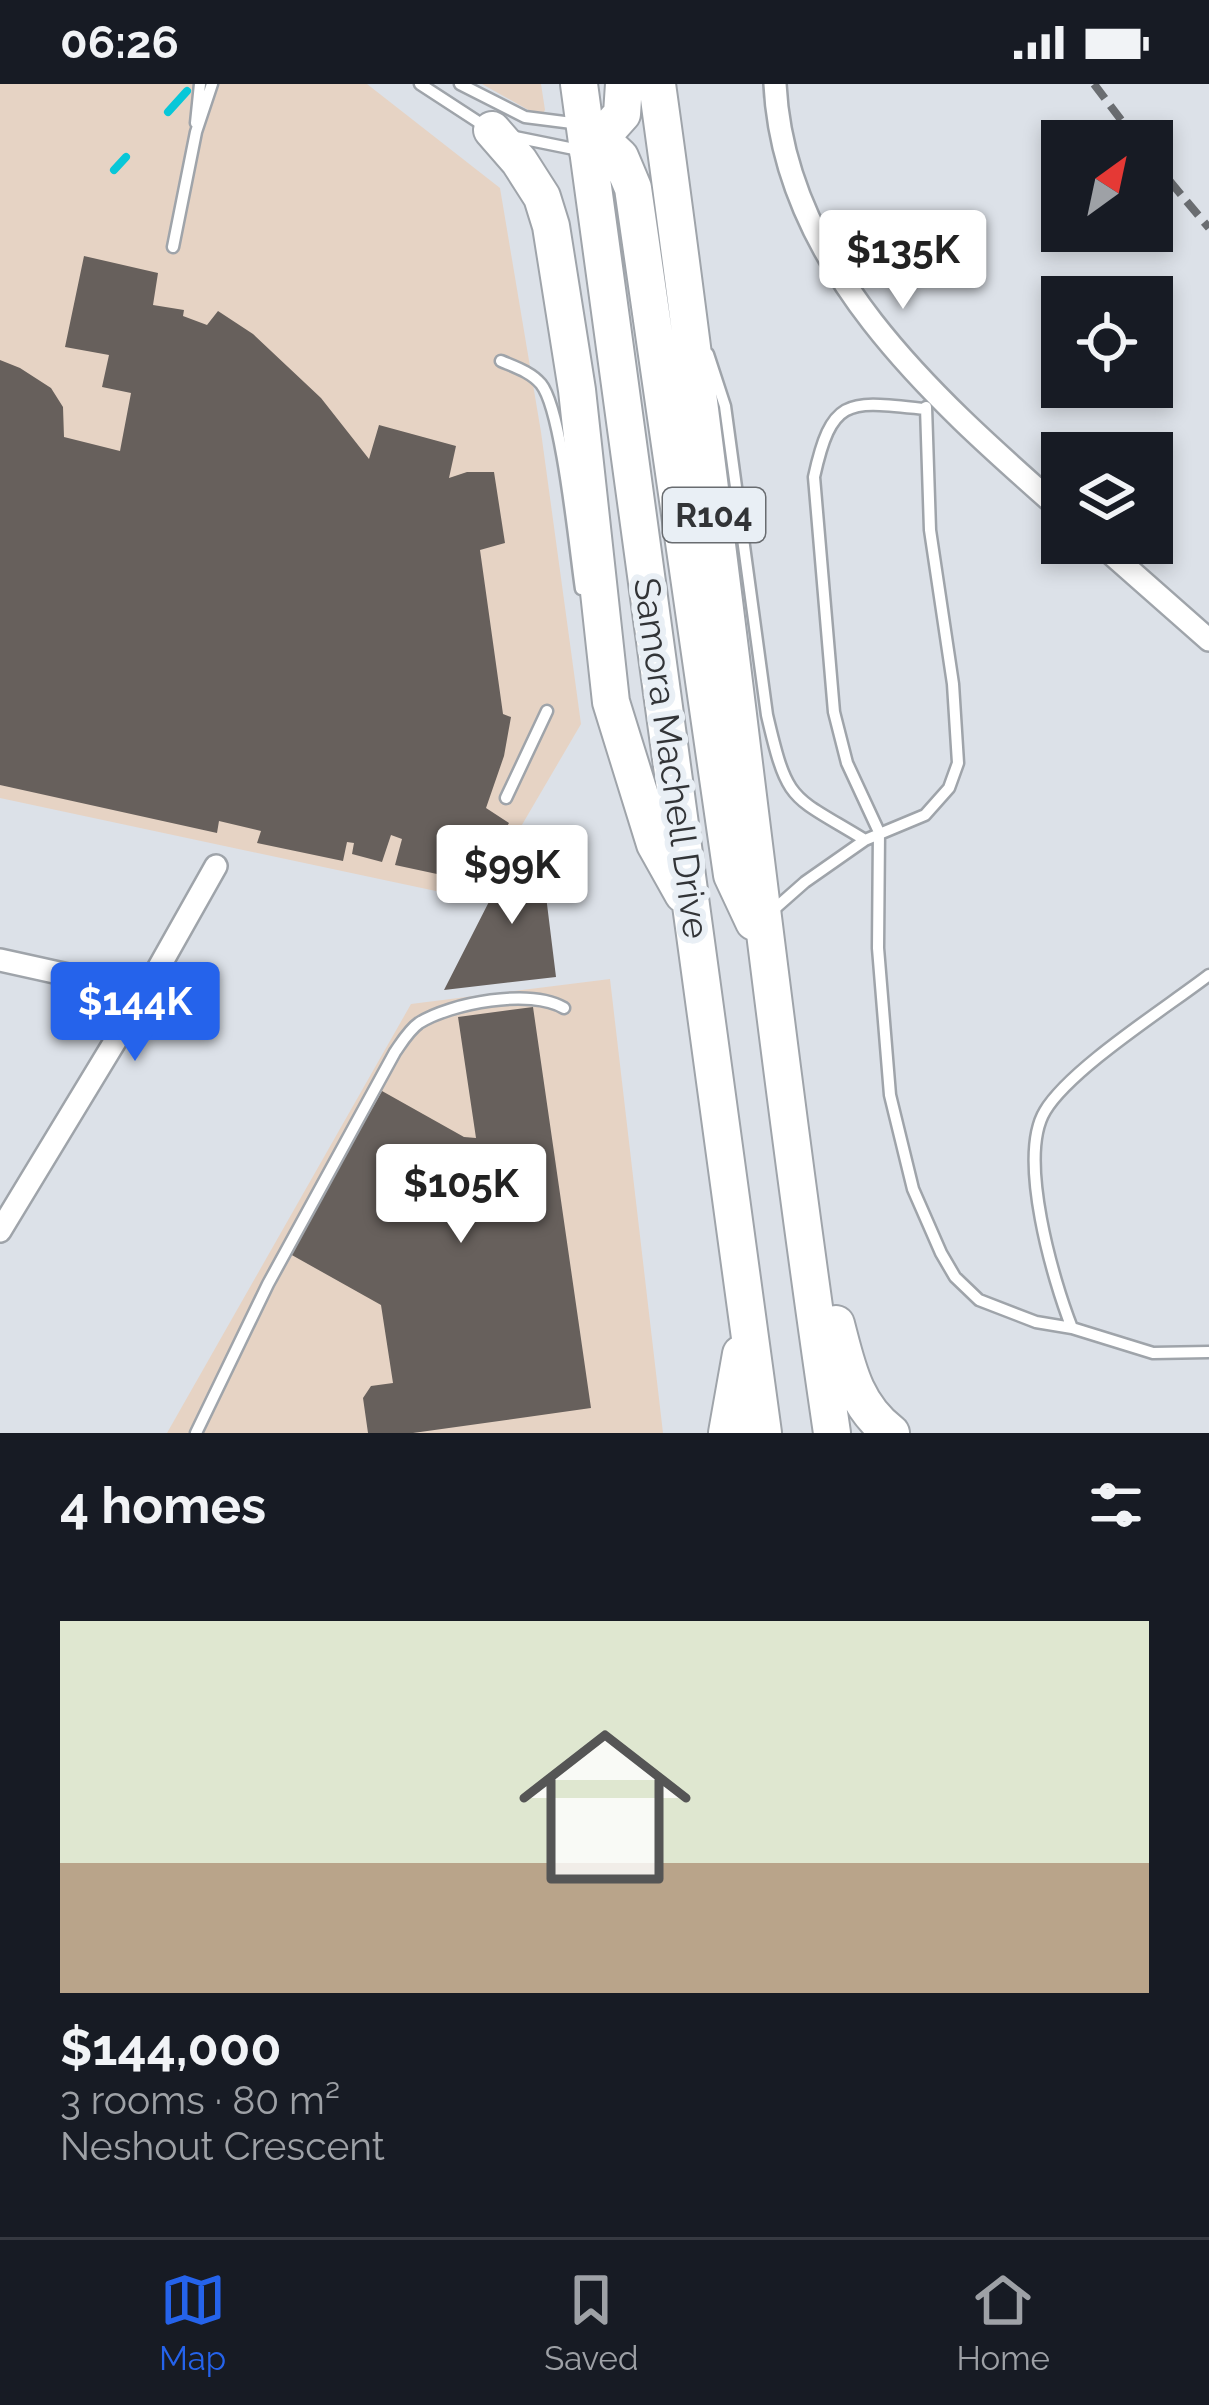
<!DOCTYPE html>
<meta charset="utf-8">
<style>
:root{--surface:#171b24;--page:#20242c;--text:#f1f3f6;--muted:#9ea1a6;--line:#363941;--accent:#2563eb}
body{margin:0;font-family:Raleway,sans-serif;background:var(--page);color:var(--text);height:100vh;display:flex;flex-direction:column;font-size:45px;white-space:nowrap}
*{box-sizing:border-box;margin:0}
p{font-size:39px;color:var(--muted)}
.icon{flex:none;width:66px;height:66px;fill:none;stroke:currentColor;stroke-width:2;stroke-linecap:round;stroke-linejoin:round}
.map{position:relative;height:1349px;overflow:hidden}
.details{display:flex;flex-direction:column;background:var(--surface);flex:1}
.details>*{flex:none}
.needle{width:78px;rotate:33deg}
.fabs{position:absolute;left:1041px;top:36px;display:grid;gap:24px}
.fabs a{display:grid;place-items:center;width:132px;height:132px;border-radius:0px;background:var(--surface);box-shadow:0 6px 18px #0003;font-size:60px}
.price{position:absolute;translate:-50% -102px;padding:0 27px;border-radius:12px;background:#fff;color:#222;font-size:39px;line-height:78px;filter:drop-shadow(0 3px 6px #0008)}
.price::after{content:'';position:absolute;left:50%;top:72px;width:36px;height:27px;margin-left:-18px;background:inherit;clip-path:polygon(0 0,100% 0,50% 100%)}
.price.active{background:var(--accent);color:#fff}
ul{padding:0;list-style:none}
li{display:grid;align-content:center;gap:24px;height:636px;padding:0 60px}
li+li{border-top:3px solid var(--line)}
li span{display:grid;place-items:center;height:372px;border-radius:0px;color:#555}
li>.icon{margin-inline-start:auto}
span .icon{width:216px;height:216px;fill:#fffc;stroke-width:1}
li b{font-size:51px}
h2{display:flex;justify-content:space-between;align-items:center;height:144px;padding:0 60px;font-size:51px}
.status{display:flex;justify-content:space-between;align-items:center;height:84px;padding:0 60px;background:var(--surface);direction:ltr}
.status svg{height:33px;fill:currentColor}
.dock{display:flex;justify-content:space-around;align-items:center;height:168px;border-top:3px solid var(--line);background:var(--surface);font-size:33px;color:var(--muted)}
.dock a{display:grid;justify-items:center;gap:6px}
.dock .active{color:var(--accent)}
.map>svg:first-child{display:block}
.commercial{fill:#e6d3c4}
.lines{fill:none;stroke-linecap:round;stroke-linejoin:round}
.stream{stroke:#08c7d8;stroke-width:8}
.building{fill:#67605c}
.service-casing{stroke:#9fa4aa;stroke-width:15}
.minor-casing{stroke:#9fa4aa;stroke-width:26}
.primary-casing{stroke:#9fa4aa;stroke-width:40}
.service{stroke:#fff;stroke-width:10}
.minor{stroke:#fff;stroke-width:21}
.primary{stroke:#fff;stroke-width:36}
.rail{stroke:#6a6d71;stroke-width:8;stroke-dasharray:18 9;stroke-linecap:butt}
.labels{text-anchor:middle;stroke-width:12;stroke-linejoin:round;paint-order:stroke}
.shield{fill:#e9eff5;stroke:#696c70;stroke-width:3}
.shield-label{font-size:33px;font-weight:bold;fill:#323437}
.street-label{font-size:36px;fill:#323437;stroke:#e9eff5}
</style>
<div class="status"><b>06:26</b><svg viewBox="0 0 49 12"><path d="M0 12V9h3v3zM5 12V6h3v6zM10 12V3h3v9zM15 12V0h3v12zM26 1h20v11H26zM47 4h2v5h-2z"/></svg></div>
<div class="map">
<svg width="1209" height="1349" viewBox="0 0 1209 1349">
<rect width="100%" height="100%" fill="#dce1e8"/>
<path class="commercial" d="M0,0H367L500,104L541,348L581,640L478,816L0,714Z
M482,0H541L545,26L541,33Z
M610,895L663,1349H167L411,920Z"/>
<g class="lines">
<path class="stream" d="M168,28L187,7
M114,86L126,73"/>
</g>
<path class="building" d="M84,172L158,189L153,221L184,226L183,232L207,241L218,227L253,250L321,314L369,375L379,341L456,362L449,394L467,388H494L505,459L480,466L503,630L511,633L504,672L486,724L509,739L492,768L473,760L451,793L395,781L402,755L391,751L382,778L352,770L354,759L347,758L343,777L257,759L261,747L219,737L217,749L0,701V276L20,284L51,304L63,323L64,353L120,367L131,309L102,303L109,271L65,263Z
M526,745L538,747L556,893L444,906Z
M533,923L591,1324L413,1349H368L363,1314L371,1302L393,1299L381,1221L290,1170L382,1007L464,1053L476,1054L458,933Z"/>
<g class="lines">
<defs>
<path id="service" d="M420,0L486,43
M460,0L525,33L580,40
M196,39L200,0
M515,53L579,66
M173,163L196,48L212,0
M708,270L725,322L767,631C788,721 790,710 865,756
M501,277C515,283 531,288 541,300C562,326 575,465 581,505
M925,325C849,317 832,311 814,393L834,628L847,679L879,748L878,864L890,1011L913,1105L941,1169L955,1193L979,1216L1036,1238L1072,1244
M506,714L547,627
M771,828L805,798L865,756L925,731L949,704L958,679L953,600L930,446L926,323
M1209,891C1166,924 1070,985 1045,1027C1017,1073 1053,1196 1072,1244L1153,1269L1209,1268
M196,1349L268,1200L395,968C402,958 409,946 419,939C451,919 530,904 564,924"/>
<path id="minor" d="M775,0C784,183 934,314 1062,427
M1099,459L1209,556
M0,876L145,908
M0,1147L145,908L216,782"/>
<path id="primary" d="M579,0L763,1349
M657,0C720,449 766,900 832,1349
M585,40L620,73L633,104L732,791L754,838
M492,46L519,77L542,113L551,142L577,306L611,618L655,760L683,810
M588,68L622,30L624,0
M836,1240C847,1282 854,1321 891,1349
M727,1349L741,1270"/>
</defs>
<use href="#service" class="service-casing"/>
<use href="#minor" class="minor-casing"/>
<use href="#primary" class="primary-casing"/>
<use href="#service" class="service"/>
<use href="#minor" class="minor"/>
<use href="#primary" class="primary"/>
<path class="rail" d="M1094,0L1137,57
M1152,76L1209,144"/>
</g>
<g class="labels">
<rect class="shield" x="663" y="404" width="102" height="54" rx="9"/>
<g class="shield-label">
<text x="714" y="443">R104</text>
</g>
<g class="street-label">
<text transform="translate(672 674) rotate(82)" y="13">Samora Machell Drive</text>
</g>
</g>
</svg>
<div class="fabs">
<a><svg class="needle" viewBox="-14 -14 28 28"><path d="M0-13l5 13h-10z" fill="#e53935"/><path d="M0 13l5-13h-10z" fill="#9ea1a6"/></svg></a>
<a><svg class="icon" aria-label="locate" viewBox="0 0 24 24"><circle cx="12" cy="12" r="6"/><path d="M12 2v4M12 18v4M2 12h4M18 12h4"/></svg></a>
<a><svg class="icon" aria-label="layers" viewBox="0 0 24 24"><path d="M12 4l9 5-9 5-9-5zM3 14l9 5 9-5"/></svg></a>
</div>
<b class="price" style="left:903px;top:228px">$135K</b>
<b class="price" style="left:512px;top:843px">$99K</b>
<b class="price active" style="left:135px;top:980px">$144K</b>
<b class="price" style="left:461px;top:1162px">$105K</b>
</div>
<section class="details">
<h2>4 homes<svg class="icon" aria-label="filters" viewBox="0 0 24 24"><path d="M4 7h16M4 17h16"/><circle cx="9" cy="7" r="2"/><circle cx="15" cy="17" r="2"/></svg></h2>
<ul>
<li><span style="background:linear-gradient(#dfe7d0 65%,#b9a48a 0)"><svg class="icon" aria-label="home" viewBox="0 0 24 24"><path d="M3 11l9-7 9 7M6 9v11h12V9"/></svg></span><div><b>$144,000</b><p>3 rooms · 80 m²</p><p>Neshout Crescent</p></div></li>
</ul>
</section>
<nav class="dock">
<a class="active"><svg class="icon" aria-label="map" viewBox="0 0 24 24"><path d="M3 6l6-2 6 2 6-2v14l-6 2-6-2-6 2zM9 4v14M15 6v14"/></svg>Map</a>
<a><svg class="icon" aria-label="saved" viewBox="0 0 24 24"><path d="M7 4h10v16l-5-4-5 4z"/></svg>Saved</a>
<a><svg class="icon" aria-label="home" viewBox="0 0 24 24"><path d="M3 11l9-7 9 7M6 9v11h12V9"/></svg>Home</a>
</nav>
